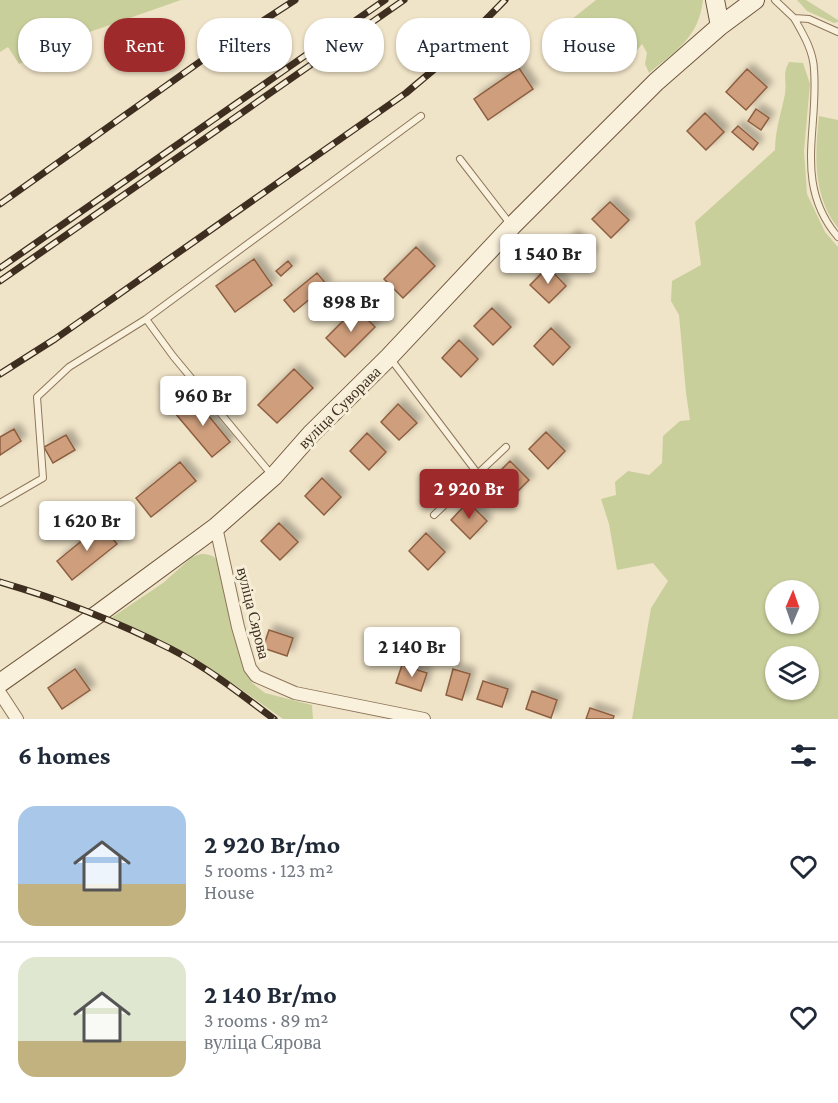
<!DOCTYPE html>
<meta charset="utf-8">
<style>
:root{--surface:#fff;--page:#f2f2f3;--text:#1f2937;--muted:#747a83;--line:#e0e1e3;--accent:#9e2a2b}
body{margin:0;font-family:"Crimson Pro",serif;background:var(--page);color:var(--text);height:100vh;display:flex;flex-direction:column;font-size:22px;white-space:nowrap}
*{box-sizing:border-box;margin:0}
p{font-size:20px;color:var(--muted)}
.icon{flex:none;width:33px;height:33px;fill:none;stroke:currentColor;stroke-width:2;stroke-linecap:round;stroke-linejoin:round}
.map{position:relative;height:719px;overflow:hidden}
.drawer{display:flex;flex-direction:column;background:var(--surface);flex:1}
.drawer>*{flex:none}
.top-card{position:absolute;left:18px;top:18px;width:802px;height:54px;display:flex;gap:12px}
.needle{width:39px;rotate:2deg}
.fabs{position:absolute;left:765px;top:580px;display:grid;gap:12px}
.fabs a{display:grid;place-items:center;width:54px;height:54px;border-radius:50%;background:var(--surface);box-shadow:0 2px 4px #0004;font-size:30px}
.price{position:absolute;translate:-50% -51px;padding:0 14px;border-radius:6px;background:#fff;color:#222;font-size:20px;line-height:39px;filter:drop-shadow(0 2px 3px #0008)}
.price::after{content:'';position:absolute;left:50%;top:36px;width:18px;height:14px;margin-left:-9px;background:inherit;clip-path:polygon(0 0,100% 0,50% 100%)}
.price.active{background:var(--accent);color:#fff}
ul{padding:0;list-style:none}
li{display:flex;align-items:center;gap:18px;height:150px;padding:0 18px}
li+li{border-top:2px solid var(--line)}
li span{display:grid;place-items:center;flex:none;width:168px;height:120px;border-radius:18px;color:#555}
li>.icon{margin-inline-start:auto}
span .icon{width:72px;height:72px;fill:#fffc;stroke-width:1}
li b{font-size:26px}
h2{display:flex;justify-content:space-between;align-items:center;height:72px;padding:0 18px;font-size:26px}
.pill{padding:0 21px;border-radius:24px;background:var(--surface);box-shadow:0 2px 4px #0004;font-size:21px;line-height:54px}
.pill.active{background:var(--accent);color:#fff}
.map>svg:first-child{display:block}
.green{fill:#c9cf9b;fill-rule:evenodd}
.building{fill:#cf9f7d;stroke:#8d5f41;stroke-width:1.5;filter:url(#shadow)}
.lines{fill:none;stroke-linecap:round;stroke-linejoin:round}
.lane-casing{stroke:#8d765c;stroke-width:8}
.street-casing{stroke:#8d765c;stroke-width:14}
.secondary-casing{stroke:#6f573f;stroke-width:20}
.lane{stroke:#faf1dc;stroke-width:6}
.street{stroke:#faf1dc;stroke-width:12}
.secondary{stroke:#faf1dc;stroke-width:18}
.rail-casing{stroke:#3d2e20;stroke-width:7}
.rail{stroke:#f7eed8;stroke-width:4.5;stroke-dasharray:14;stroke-linecap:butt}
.labels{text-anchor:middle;stroke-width:6;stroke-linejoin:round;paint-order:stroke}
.street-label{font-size:16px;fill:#3d2e20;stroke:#f7eed8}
</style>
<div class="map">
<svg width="838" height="719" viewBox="0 0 838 719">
<defs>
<filter id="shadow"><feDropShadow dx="5.5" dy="-5.5" stdDeviation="3" flood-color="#0004"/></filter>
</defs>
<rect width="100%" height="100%" fill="#f0e4c8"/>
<path class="green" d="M0,0H181L81,35L19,64L8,47L0,52Z
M596,0H703C699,37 676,51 649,73L645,64L647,53L642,44L626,64L599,69L589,61L577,57L574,48L563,49L561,40L556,34L564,33L572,19Z
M797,0H806L838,20V22L834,23L807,11Z
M789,62L803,63L810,84L804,151L807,194L825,232L838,247V719H632L651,608L668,581L653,563L617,570L609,524L601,499L616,495L615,482L628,471L649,475L662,463L663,436L680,421L690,420L686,393L679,315L671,301L672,281L701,265L695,222L775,150C775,130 781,114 785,94C787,81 782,74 789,62ZM776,591H808V624H776ZM776,657H808V690H776Z
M819,116L838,120V228C812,195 815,154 819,116Z
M201,554C210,554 215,556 221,564L245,670L252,683L265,693L312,705L313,719H283L235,685L174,648L111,618L163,583L192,557Z"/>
<path class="building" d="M519,68L533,89L488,120L474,99Z
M747,69L767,87L746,110L726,92Z
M756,109L769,118L761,130L748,121Z
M705,113L724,132L706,150L687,131Z
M738,126L758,143L753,150L732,132Z
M610,202L629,220L611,238L592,219Z
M573,235L592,254L575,272L556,253Z
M416,247L435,266L403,298L384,279Z
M254,259L272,285L235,312L216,286Z
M288,261L292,266L281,276L276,271Z
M548,267L566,286L549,303L530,285Z
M317,273L327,285L294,312L284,300Z
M356,308L375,327L345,357L326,338Z
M492,308L511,327L493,345L474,326Z
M551,328L570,347L553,365L534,346Z
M459,340L478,359L461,377L442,358Z
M294,369L313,388L277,423L258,405Z
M194,398L230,442L212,457L175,413Z
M398,404L417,423L399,440L381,422Z
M14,429L21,441L0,455V437Z
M546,432L565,451L548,469L529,449Z
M367,433L386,452L369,470L350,451Z
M66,435L75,450L53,463L44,447Z
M510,461L529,480L511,498L492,479Z
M180,462L196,481L151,517L136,498Z
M322,478L341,497L324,515L305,496Z
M468,502L487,521L470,539L451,520Z
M279,523L298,542L280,560L261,541Z
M101,525L117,544L72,580L57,561Z
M426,533L445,552L428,570L409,551Z
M269,630L293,638L287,656L263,648Z
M402,665L427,673L421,691L396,683Z
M75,669L90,690L62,709L48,688Z
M453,669L470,674L462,700L446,695Z
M483,681L508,689L502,707L477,699Z
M532,691L557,700L551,718L526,709Z
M590,708L614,716L613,719H586Z"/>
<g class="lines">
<defs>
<path id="lane" d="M775,0L794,18L809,19L838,32
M794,18C803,34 813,50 814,69C819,129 793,184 838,237
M460,159L511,225
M146,319L173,356L271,474
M390,358L478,474
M0,503L43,478L37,397L69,367L146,319L421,116
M434,515L506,447"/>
<path id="street" d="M216,527L238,627L250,668L256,676L295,693L424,719
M0,693L17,719"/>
<path id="secondary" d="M715,0L720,26
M0,683L98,614L216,527L274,476L311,434L389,357L512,226L656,82L720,26L755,0"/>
</defs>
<use href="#lane" class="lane-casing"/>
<use href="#street" class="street-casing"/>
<use href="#secondary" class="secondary-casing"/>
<use href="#lane" class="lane"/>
<use href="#street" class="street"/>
<use href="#secondary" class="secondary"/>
<defs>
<path id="rail" d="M0,204L201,61L295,0
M0,268L385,0
M0,281L404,0
M0,374L55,339L406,93L450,56L505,0
M0,582C59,599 116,621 171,649C208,668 241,694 274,719"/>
</defs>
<use href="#rail" class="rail-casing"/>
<use href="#rail" class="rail"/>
</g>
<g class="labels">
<g class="street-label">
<text transform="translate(339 407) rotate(-45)" y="6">вуліца Суворава</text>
<text transform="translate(254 613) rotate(76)" y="6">вуліца Сярова</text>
</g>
</g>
</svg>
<div class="fabs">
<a><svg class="needle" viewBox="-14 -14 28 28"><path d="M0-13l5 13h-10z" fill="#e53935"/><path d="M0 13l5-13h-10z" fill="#747a83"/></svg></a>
<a><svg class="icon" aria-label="layers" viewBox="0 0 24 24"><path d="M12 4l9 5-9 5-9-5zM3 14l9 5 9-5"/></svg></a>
</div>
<b class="price" style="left:548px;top:285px">1 540 Br</b>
<b class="price" style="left:351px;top:333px">898 Br</b>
<b class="price" style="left:203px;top:427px">960 Br</b>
<b class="price active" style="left:469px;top:520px">2 920 Br</b>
<b class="price" style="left:87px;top:552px">1 620 Br</b>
<b class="price" style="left:412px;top:678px">2 140 Br</b>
<div class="top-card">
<a class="pill">Buy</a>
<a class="pill active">Rent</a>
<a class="pill">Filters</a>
<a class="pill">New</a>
<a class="pill">Apartment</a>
<a class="pill">House</a>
</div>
</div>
<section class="drawer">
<h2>6 homes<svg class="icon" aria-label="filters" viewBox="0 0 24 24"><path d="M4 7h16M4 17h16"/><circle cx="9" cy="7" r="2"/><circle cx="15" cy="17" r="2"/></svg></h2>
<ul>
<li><span style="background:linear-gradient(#a9c7e8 65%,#c2b280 0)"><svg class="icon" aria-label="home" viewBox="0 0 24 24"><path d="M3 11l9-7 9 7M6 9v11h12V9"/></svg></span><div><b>2 920 Br/mo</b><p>5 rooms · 123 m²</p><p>House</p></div><svg class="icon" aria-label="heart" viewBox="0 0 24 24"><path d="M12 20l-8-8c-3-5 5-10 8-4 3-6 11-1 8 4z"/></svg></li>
<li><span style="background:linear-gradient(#dfe7d0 70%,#c2b280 0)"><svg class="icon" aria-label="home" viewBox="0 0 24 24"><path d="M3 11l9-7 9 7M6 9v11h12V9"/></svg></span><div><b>2 140 Br/mo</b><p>3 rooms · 89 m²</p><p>вуліца Сярова</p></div><svg class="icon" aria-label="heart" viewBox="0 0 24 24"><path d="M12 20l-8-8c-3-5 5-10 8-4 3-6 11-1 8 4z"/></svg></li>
</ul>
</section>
